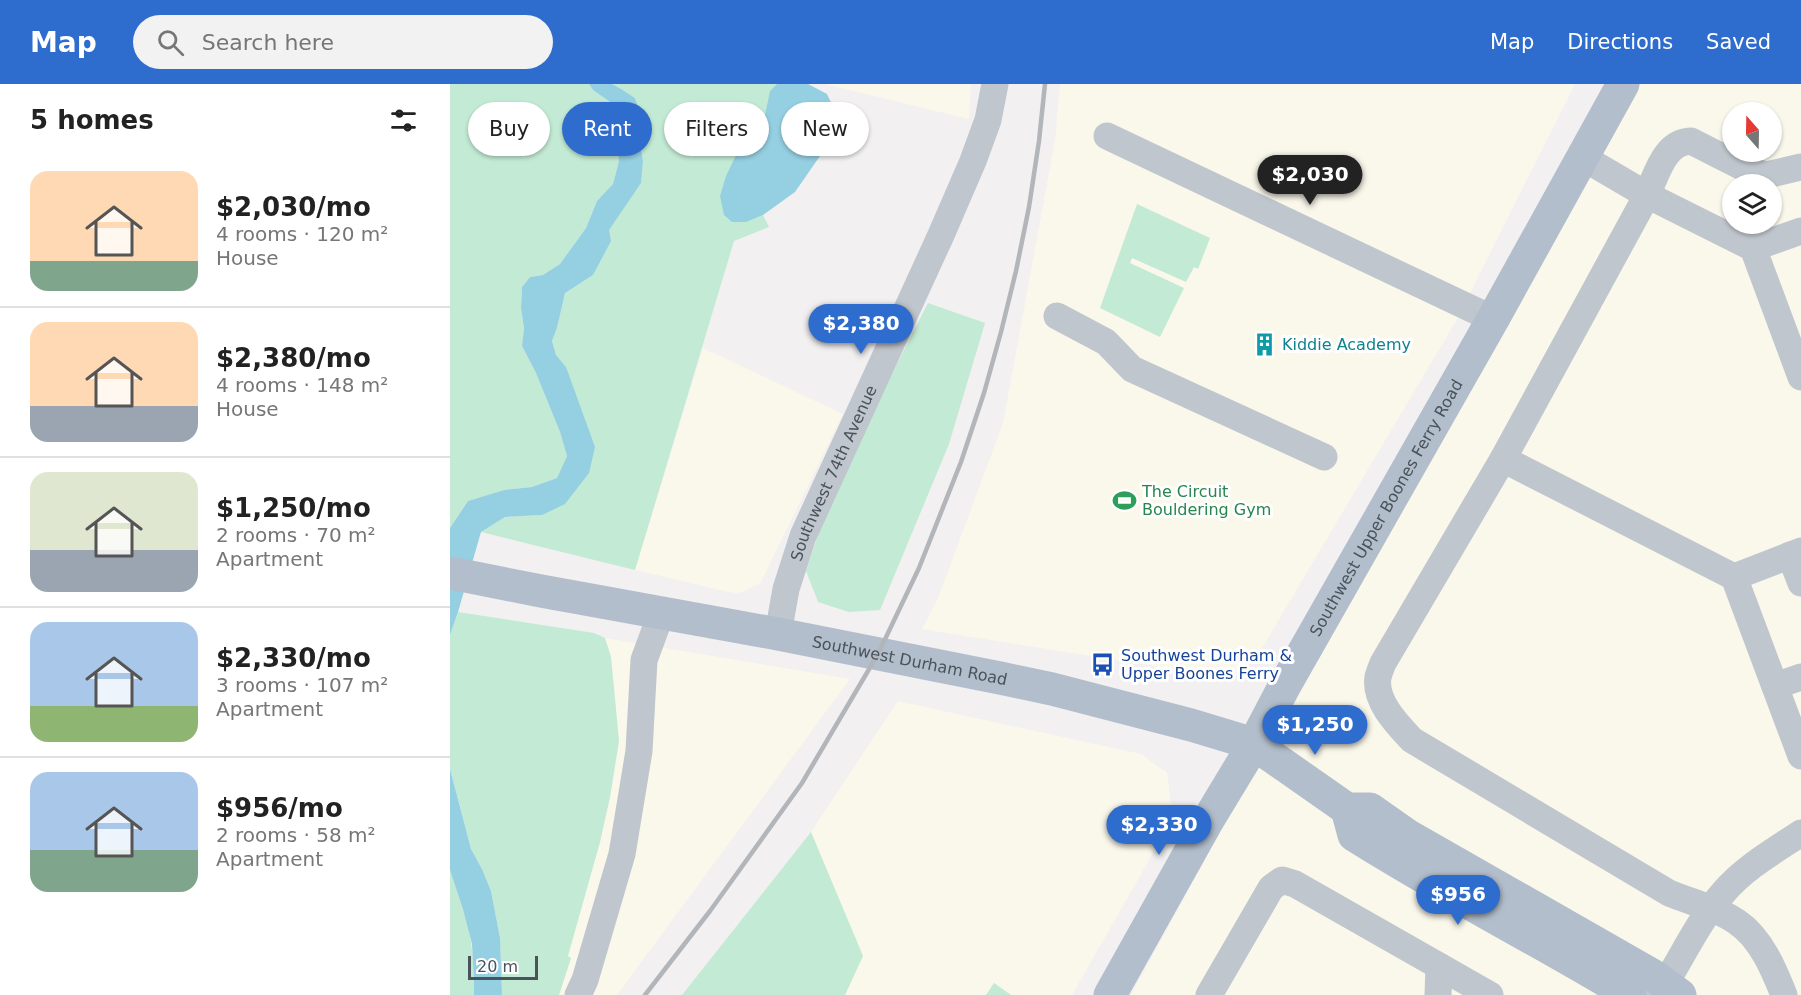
<!DOCTYPE html>
<meta charset="utf-8">
<style>
:root{--surface:#fff;--page:#f2f2f2;--text:#222;--muted:#767676;--line:#e0e0e0;--accent:#2e6cce}
body{margin:0;font-family:"DejaVu Sans",sans-serif;background:var(--page);color:var(--text);height:100vh;display:flex;flex-direction:column;font-size:22px;white-space:nowrap}
*{box-sizing:border-box;margin:0}
p{font-size:20px;color:var(--muted)}
.icon{flex:none;width:33px;height:33px;fill:none;stroke:currentColor;stroke-width:2;stroke-linecap:round;stroke-linejoin:round}
.map{position:relative;flex:1;overflow:hidden}
.drawer{display:flex;flex-direction:column;background:var(--surface);width:450px}
.drawer>*{flex:none}
.hud{position:absolute;left:18px;top:18px;width:570px;height:54px;display:flex;gap:12px}
.needle{width:39px;rotate:340deg}
.buttons{position:absolute;left:1272px;top:18px;display:grid;gap:12px}
.buttons a{display:grid;place-items:center;width:60px;height:60px;border-radius:50%;background:var(--surface);box-shadow:0 2px 4px #0004;font-size:30px}
.scale{position:absolute;left:18px;bottom:15px;width:70px;box-sizing:border-box;padding-left:6px;border:3px solid #4a525b;border-top:0;font-size:16px;line-height:21px;white-space:nowrap;color:#4a525b;-webkit-text-stroke:4px #fff;paint-order:stroke}
.price{position:absolute;translate:-50% -51px;padding:0 14px;border-radius:21px;background:var(--accent);color:#fff;font-size:20px;line-height:39px;filter:drop-shadow(0 2px 3px #0008)}
.price::after{content:'';position:absolute;left:50%;top:36px;width:18px;height:14px;margin-left:-9px;background:inherit;clip-path:polygon(0 0,100% 0,50% 100%)}
.price.selected{background:#222;color:#fff}
ul{padding:0;list-style:none}
li{display:flex;align-items:center;gap:18px;height:150px;padding:0 30px}
li+li{border-top:2px solid var(--line)}
li span{display:grid;place-items:center;flex:none;width:168px;height:120px;border-radius:18px;color:#555}
li>.icon{margin-inline-start:auto}
span .icon{width:72px;height:72px;fill:#fffc;stroke-width:1}
li b{font-size:26px}
h2{display:flex;justify-content:space-between;align-items:center;height:72px;padding:0 30px;font-size:26px}
.chip{padding:0 21px;border-radius:27px;background:var(--surface);box-shadow:0 2px 4px #0004;font-size:21px;line-height:54px}
.chip.selected{background:var(--accent);color:#fff}
header{display:flex;align-items:center;gap:36px;box-sizing:border-box;height:84px;padding:0 30px;background:var(--accent);color:#fff}
header strong{font-size:28px}
nav{display:flex;gap:33px;margin-inline-start:auto;font-size:21px}
.search{width:420px;height:54px;background:var(--page);display:flex;align-items:center;gap:15px;box-sizing:border-box;padding:0 21px;border-radius:33px;color:var(--muted);font-size:22px}
main{display:flex;flex:1;min-height:0}
.map>svg:first-child{display:block}
.commercial{fill:#faf7eb;fill-rule:evenodd}
.green{fill:#c3ead4}
.water{fill:#95cfe2}
.lines{fill:none;stroke-linecap:round;stroke-linejoin:round}
.minor{stroke:#c0c6cd;stroke-width:27}
.major{stroke:#b2becb;stroke-width:33}
.rail{stroke:#b2b5b9;stroke-width:4.5}
.labels{text-anchor:middle;stroke-width:6;stroke-linejoin:round;paint-order:stroke}
.culture-label{font-size:16px;fill:#0d838f;stroke:#fff;text-anchor:start}
.street-label{font-size:16px;fill:#4a525b;stroke:#fff}
.leisure-label{font-size:16px;fill:#27864d;stroke:#fff;text-anchor:start}
.transit-label{font-size:16px;fill:#164399;stroke:#fff;text-anchor:start}
</style>
<header>
<strong>Map</strong>
<div class="search"><svg class="icon" aria-label="search" viewBox="0 0 24 24"><circle cx="10" cy="10" r="6"/><path d="M15 15l6 6"/></svg>Search here</div>
<nav><a>Map</a><a>Directions</a><a>Saved</a></nav>
</header>
<main>
<section class="drawer">
<h2>5 homes<svg class="icon" aria-label="filters" viewBox="0 0 24 24"><path d="M4 7h16M4 17h16"/><circle cx="9" cy="7" r="2"/><circle cx="15" cy="17" r="2"/></svg></h2>
<ul>
<li><span style="background:linear-gradient(#ffd9b3 75%,#7fa58c 0)"><svg class="icon" aria-label="home" viewBox="0 0 24 24"><path d="M3 11l9-7 9 7M6 9v11h12V9"/></svg></span><div><b>$2,030/mo</b><p>4 rooms · 120 m²</p><p>House</p></div></li>
<li><span style="background:linear-gradient(#ffd9b3 70%,#9aa5b1 0)"><svg class="icon" aria-label="home" viewBox="0 0 24 24"><path d="M3 11l9-7 9 7M6 9v11h12V9"/></svg></span><div><b>$2,380/mo</b><p>4 rooms · 148 m²</p><p>House</p></div></li>
<li><span style="background:linear-gradient(#dfe7d0 65%,#9aa5b1 0)"><svg class="icon" aria-label="home" viewBox="0 0 24 24"><path d="M3 11l9-7 9 7M6 9v11h12V9"/></svg></span><div><b>$1,250/mo</b><p>2 rooms · 70 m²</p><p>Apartment</p></div></li>
<li><span style="background:linear-gradient(#a9c7e8 70%,#8fb573 0)"><svg class="icon" aria-label="home" viewBox="0 0 24 24"><path d="M3 11l9-7 9 7M6 9v11h12V9"/></svg></span><div><b>$2,330/mo</b><p>3 rooms · 107 m²</p><p>Apartment</p></div></li>
<li><span style="background:linear-gradient(#a9c7e8 65%,#7fa58c 0)"><svg class="icon" aria-label="home" viewBox="0 0 24 24"><path d="M3 11l9-7 9 7M6 9v11h12V9"/></svg></span><div><b>$956/mo</b><p>2 rooms · 58 m²</p><p>Apartment</p></div></li>
</ul>
</section>
<div class="map">
<svg width="1351" height="911" viewBox="0 0 1351 911">
<rect width="100%" height="100%" fill="#f2f0f0"/>
<path class="commercial" d="M374,0H521L519,35Z
M610,0H1125L1006,237L808,571L783,595L472,545L488,514L553,339L605,56Z
M1179,0H1351V911H681ZM1282,28H1322V68H1282ZM1282,100H1322V140H1282Z
M253,264L393,330L310,500L287,510L185,486Z
M155,554L400,595L167,911H109L121,874L117,873L150,758L160,713L169,657L161,573Z
M448,617L691,670L717,689L721,721L715,748L622,911H561L544,899L536,911H395L413,872L361,748Z"/>
<path class="green" d="M0,0H139L143,6L166,22L165,46L169,77L163,100L147,117L136,144L110,180L93,191L80,193L72,203L71,224L74,244L72,262L86,289L110,348L117,372L107,394L82,403L54,406L18,417L0,444Z
M162,0H327L320,8L313,40L289,65L296,138L313,131L319,143L284,157L185,486L31,448L55,433L92,431L139,389L116,283L106,271L102,257L107,244L115,209L143,191L158,146L191,99L193,77L190,59V28L185,14Z
M687,120L760,154L748,185L744,183L736,198L682,174L680,179L734,204L710,253L650,224Z
M478,219L535,239L499,360L430,526L399,528L368,518L356,487L384,403Z
M8,528L144,549L155,554L161,573L169,657L160,713L150,758L118,872L121,874L109,911H52L50,854L41,807L32,785L21,765L0,685V551Z
M361,748L413,872L395,911H232Z
M0,786C17,825 26,869 24,911H0Z
M544,899L561,911H536Z"/>
<path class="water" d="M139,0H162L171,5L185,14L190,28V59L193,77L191,99L159,146L161,157L143,191L115,209L107,244L102,257L106,271L116,283L145,363L139,389L115,420L92,431L55,433L31,448L8,528L0,551V444L18,417L54,406L82,403L107,394L117,372L110,348L86,289L72,262L74,244L71,224L72,203L80,193L93,191L110,180L136,144L147,117L163,100L169,77L165,46L166,22L143,6Z
M327,0H358L377,10L388,33L379,59L345,108L313,131L296,138H282L274,131L270,112L276,92L289,65L313,40L320,7Z
M0,685L21,765L32,785L41,807L50,854L52,911H24V896L22,860L13,825L0,786Z"/>
<g class="lines">
<g class="minor">
<path d="M657,52L1043,235"/>
<path d="M1132,73L1197,111L1303,164L1351,293"/>
<path d="M1303,164L1351,147"/>
<path d="M607,232L656,258L682,285L874,373"/>
<path d="M1053,375L1284,493L1351,672"/>
<path d="M1340,471L1351,499"/>
<path d="M1284,493L1351,467"/>
<path id="s1" d="M328,550L336,505L353,452L491,151L523,77L538,36L545,0"/>
<path d="M1325,602L1351,593"/>
<path d="M128,911L135,896L172,770L189,667L194,576L211,530"/>
<path d="M759,911L821,804L832,796L845,800L1040,911"/>
<path d="M988,911L989,882"/>
<path d="M1206,911L1215,900C1233,871 1250,835 1273,809C1294,784 1324,767 1351,749"/>
<path d="M1334,911C1324,886 1311,854 1287,838C1267,824 1241,818 1219,809L962,656C947,640 924,617 928,593C929,589 931,584 933,579L1053,375L1197,111C1207,90 1214,58 1241,57L1300,87L1317,91L1351,83"/>
</g>
<g class="major">
<path id="s2" d="M0,489L91,507L328,550L550,594L602,605L741,641L804,660L897,725H920L957,751L1204,892L1230,911"/>
<path d="M897,725L904,751C994,808 1089,856 1180,911"/>
<path id="s3" d="M660,911L758,736L804,660L835,601L1043,235L1173,0"/>
</g>
<path class="rail" d="M195,911L260,827L352,699L428,570L469,484L511,378L534,309L551,248L566,187L579,123L589,57L595,0"/>
</g>
<defs>
<symbol id="building-bare" viewBox="-9 -9 18 18"><path d="M-4-6H4V6H1V3H-1V6H-4ZM-2.5-4.3h1.7v1.8h-1.7ZM.8-4.3h1.7v1.8H.8ZM-2.5-1h1.7V.8h-1.7ZM.8-1h1.7V.8H.8Z" fill="#0f9aa8" stroke="#fff" stroke-width="2.5" paint-order="stroke"/></symbol>
<symbol id="stadium-bare" viewBox="-9 -9 18 18"><path d="M0-5a6.5 5 0 1 0 0 10a6.5 5 0 1 0 0-10ZM-3.5-1.8h7v3.6h-7Z" fill="#2e9e5b" stroke="#fff" stroke-width="2.5" paint-order="stroke"/></symbol>
<symbol id="bus-bare" viewBox="-9 -9 18 18"><path d="M-5-6H5V4H4V6H2V4H-2V6H-4V4H-5ZM-3.5-4V0h7V-4ZM-3.5 1.2v1.5H-2V1.2ZM2 1.2v1.5H3.5V1.2Z" fill="#1a4fb4" stroke="#fff" stroke-width="2.5" paint-order="stroke"/></symbol>
</defs>
<g fill-rule="evenodd">
<use href="#building-bare" x="798" y="244" width="33" height="33"/>
<use href="#stadium-bare" x="658" y="400" width="33" height="33"/>
<use href="#bus-bare" x="636" y="564" width="33" height="33"/>
</g>
<g class="labels">
<g class="culture-label">
<text x="832" y="266">Kiddie Academy</text>
</g>
<g class="street-label">
<text dy="6" stroke="none"><textPath href="#s1" startOffset="171">Southwest 74th Avenue</textPath></text>
<text dy="6" stroke="none"><textPath href="#s3" startOffset="560">Southwest Upper Boones Ferry Road</textPath></text>
<text dy="6" stroke="none"><textPath href="#s2" startOffset="468">Southwest Durham Road</textPath></text>
</g>
<g class="leisure-label">
<text x="692" y="413">The Circuit<tspan x="692" dy="18">Bouldering Gym</tspan></text>
</g>
<g class="transit-label">
<text x="671" y="577">Southwest Durham &amp;<tspan x="671" dy="18">Upper Boones Ferry</tspan></text>
</g>
</g>
</svg>
<div class="buttons">
<a><svg class="needle" viewBox="-14 -14 28 28"><path d="M0-13l5 13h-10z" fill="#e53935"/><path d="M0 13l5-13h-10z" fill="#767676"/></svg></a>
<a><svg class="icon" aria-label="layers" viewBox="0 0 24 24"><path d="M12 4l9 5-9 5-9-5zM3 14l9 5 9-5"/></svg></a>
</div>
<div class="scale">20 m</div>
<b class="price selected" style="left:860px;top:122px">$2,030</b>
<b class="price" style="left:411px;top:271px">$2,380</b>
<b class="price" style="left:865px;top:672px">$1,250</b>
<b class="price" style="left:709px;top:772px">$2,330</b>
<b class="price" style="left:1008px;top:842px">$956</b>
<div class="hud">
<a class="chip">Buy</a>
<a class="chip selected">Rent</a>
<a class="chip">Filters</a>
<a class="chip">New</a>
</div>
</div>
</main>
